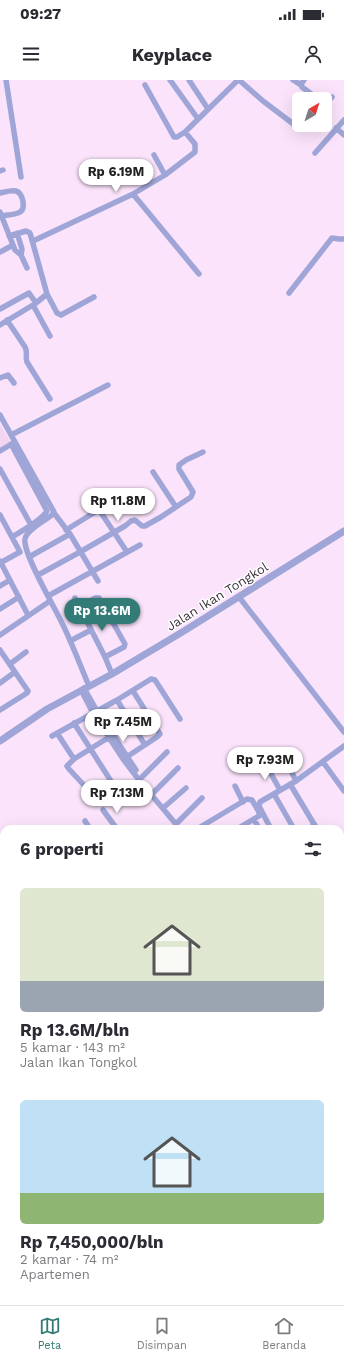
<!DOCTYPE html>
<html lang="id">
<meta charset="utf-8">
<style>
:root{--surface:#fff;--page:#f2f2f3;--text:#2b2b33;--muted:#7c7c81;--line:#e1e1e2;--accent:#337b76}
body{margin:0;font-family:"Work Sans",sans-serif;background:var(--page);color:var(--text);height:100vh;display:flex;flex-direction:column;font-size:15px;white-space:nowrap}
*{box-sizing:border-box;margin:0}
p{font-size:13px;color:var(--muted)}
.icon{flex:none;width:22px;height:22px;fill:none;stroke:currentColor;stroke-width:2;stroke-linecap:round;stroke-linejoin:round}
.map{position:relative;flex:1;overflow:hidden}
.side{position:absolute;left:0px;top:745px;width:344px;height:480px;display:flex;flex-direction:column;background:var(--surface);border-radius:12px 12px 0 0;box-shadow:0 4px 16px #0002}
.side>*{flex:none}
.needle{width:26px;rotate:39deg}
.controls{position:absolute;left:292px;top:12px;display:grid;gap:8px}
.controls a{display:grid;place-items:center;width:40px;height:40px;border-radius:6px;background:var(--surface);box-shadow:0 4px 16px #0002;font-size:20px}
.price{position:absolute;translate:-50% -34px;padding:0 9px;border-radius:14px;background:#fff;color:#222;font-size:13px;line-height:26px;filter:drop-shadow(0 1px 2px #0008)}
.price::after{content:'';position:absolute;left:50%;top:24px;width:12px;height:9px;margin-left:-6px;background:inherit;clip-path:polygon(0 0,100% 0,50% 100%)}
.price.active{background:var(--accent);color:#fff}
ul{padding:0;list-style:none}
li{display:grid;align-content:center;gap:8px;height:212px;padding:0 20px}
li span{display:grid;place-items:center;height:124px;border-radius:6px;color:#555}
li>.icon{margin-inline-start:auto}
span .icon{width:72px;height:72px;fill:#fffc;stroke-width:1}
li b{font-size:17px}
h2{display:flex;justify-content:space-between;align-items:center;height:48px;padding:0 20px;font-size:17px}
.status{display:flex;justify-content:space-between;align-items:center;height:28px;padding:0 20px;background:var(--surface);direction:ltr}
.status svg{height:11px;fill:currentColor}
header{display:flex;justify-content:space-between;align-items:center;height:52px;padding:0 20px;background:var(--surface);font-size:18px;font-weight:700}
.menu{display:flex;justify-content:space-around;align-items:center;height:56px;border-top:1px solid var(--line);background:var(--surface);font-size:11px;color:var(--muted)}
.menu a{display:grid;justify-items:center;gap:2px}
.menu .active{color:var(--accent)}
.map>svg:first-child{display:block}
.built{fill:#f2d5f2}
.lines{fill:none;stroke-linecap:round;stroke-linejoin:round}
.minor{stroke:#9fa6d7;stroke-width:5.5}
.tertiary{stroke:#9fa6d7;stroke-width:7}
.secondary{stroke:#7b83ca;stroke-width:8}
.labels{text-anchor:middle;stroke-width:3;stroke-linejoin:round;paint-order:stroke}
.street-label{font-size:13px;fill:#3d333d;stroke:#fff}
</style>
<div class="status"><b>09:27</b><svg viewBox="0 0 49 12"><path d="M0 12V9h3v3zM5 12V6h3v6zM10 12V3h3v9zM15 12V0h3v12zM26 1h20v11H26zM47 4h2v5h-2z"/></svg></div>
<header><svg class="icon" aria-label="menu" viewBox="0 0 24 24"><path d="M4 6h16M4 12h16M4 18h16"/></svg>Keyplace<svg class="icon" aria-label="person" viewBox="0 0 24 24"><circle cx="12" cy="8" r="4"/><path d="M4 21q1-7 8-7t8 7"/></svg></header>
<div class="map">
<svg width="344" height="1225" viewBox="0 0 344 1225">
<rect width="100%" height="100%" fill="#fbe4fb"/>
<path class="built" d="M0,344L10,361L0,368Z"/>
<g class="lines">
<path class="minor" d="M6,0L21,97
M170,0L198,39
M189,0L208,29
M239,0L263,21L300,49H303L307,45
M293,0L301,5
M304,0L301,4L302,7L318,19
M145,5L174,57H177L185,52L238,0
M325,25L332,17
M336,48L344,55
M315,73L344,40
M154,75L165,95
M0,91L3,90
M0,113C5,112 11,110 16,111C23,113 26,129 20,132C15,135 7,135 1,136
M133,114L199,194
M0,132L15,170L21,175L27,188
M17,153L22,169L21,175
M9,156L26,151L30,153L47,214L57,233L61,235L94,217
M33,161L133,114L165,95L195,72V64L185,52
M0,172L13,165
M289,213L332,158L339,159H344
M36,223L47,214
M0,229L29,213L36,223L33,225L50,256
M7,240L25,267C28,272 25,277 27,282L50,319
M0,245L33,225
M0,298L8,295L14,303
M0,335L54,432L52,435C46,440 26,450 25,459C22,472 55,528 62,543C72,563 80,585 89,606
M11,355L108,305
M11,364L47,431C41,441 23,450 12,457
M0,371L13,363
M0,389L31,445
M153,392L176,427
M94,422L127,472
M54,433L70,454L98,501
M0,435L20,472L0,483
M66,450L100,429
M29,477L70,454
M0,481L28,535
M38,495L80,472L125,446L131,441L135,440L142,446H145L161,437L191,417L193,412L179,389V385L186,380L203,372
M0,506L10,500
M48,516L140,465
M239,517L344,652
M75,518L105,577L112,594
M80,527L95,518H99L125,564L124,567L105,577
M0,529L19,517
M0,555L50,521
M70,561L91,550
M0,570L28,611L27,613L0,630
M10,584L26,572
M0,603L15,592
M84,608L97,631L136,690
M81,610L93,633L123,679L139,700L180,749
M117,620L145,665
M74,643L116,709
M57,653L74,679
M52,656L117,620L151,599L155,600L180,639
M283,674L296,701
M125,678L157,657L160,654L133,611
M323,682L344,711
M265,683L280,710
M139,700L167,672
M290,704L317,749
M235,706L243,722
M152,714L178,688
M274,714L294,749
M93,715L69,689L67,686L74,679L111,656
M163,728L186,708
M103,730L117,749
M254,739L259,749
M85,741L90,749
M176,744L202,718
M197,749L247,719L252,720L259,732V736L237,749
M271,749L259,726L260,722L296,701L344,666
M308,749L315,745"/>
<path class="tertiary" d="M0,661L47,629L112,594L184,551L344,451"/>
<path class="secondary" d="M0,963L4,970
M159,1221L161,1225"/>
</g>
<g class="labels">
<g class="street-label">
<text transform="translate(217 516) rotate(-32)" y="5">Jalan Ikan Tongkol</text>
</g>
</g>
</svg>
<div class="controls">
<a><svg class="needle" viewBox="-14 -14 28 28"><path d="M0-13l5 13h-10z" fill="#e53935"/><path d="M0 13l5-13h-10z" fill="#7c7c81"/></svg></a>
</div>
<b class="price" style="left:116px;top:113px">Rp 6.19M</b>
<b class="price" style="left:118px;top:442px">Rp 11.8M</b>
<b class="price active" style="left:102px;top:552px">Rp 13.6M</b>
<b class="price" style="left:123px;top:663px">Rp 7.45M</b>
<b class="price" style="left:265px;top:701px">Rp 7.93M</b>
<b class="price" style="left:117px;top:734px">Rp 7.13M</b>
<section class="side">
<h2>6 properti<svg class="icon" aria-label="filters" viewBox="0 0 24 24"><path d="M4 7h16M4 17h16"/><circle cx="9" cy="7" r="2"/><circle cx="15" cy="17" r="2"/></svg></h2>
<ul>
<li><span style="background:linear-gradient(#dfe7d0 75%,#9aa5b1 0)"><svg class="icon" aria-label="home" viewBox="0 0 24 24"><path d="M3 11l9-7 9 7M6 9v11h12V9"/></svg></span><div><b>Rp 13.6M/bln</b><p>5 kamar · 143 m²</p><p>Jalan Ikan Tongkol</p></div></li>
<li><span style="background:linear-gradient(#bfe0f5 75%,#8fb573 0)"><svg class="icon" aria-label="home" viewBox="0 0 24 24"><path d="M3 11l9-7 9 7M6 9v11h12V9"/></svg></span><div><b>Rp 7,450,000/bln</b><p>2 kamar · 74 m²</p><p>Apartemen</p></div></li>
</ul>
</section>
</div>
<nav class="menu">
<a class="active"><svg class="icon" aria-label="map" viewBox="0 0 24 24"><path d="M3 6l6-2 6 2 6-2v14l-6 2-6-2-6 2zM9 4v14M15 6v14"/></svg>Peta</a>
<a><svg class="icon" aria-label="saved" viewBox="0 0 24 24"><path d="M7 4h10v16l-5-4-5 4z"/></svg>Disimpan</a>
<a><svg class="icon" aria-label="home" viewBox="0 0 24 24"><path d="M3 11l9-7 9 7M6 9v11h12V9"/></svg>Beranda</a>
</nav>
